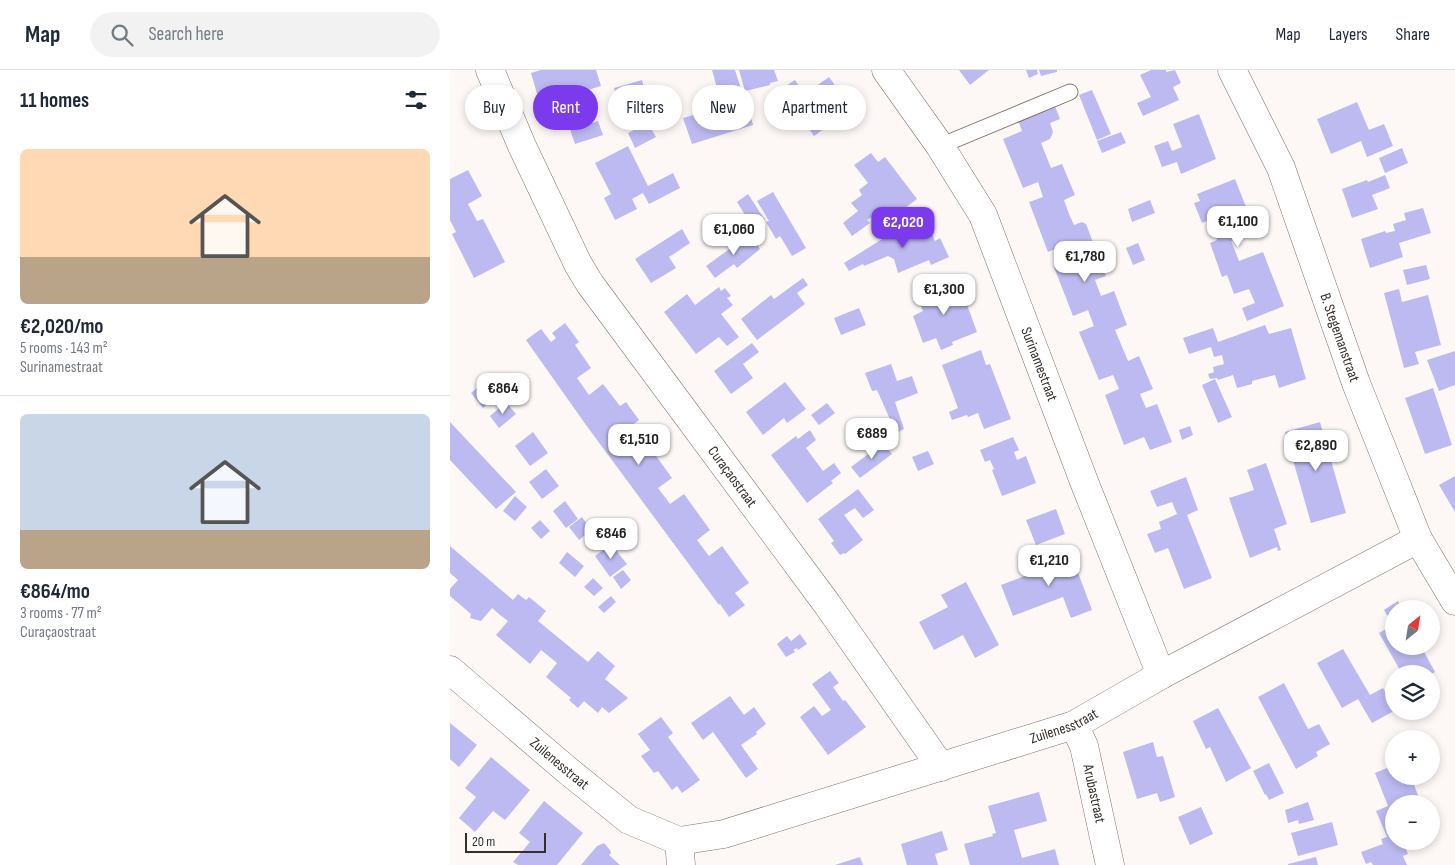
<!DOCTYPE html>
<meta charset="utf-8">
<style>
:root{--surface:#fff;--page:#f2f2f3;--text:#1f2937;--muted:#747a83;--line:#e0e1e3;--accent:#7c3aed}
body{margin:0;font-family:"Sofia Sans Condensed",sans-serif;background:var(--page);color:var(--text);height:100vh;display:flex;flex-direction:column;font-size:19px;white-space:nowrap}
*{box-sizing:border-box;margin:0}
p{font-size:16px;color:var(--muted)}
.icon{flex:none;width:28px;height:28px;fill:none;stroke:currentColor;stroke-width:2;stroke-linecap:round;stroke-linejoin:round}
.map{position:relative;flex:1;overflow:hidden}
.sheet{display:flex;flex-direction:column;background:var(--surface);width:450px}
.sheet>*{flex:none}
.top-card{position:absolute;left:15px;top:15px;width:475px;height:45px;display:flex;gap:10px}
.needle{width:32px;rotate:30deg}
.tools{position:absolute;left:935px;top:530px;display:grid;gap:10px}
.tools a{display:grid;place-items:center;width:55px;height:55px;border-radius:50%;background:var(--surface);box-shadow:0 2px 8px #0003;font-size:25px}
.scale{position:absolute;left:15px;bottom:12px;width:81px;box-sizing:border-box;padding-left:5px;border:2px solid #352e29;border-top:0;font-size:14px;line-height:18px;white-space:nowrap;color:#352e29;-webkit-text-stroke:4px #fff;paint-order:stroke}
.price{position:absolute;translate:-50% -42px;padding:0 11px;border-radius:10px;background:#fff;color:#222;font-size:16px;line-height:32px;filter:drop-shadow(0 1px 2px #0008)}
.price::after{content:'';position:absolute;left:50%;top:30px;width:15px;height:11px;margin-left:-8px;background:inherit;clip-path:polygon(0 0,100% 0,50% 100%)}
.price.current{background:var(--accent);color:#fff}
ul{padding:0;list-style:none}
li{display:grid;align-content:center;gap:10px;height:265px;padding:0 20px}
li+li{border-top:1px solid var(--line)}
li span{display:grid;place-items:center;height:155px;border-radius:8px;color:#555}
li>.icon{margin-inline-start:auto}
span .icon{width:90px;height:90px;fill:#fffc;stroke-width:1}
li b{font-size:21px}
h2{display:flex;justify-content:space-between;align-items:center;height:60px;padding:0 20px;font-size:21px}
.chip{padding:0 18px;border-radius:22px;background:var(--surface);box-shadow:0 2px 8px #0003;font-size:18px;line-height:45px}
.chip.current{background:var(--accent);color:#fff}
header{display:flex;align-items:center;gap:30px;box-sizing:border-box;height:70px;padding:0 25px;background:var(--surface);border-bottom:1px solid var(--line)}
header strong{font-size:24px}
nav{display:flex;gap:28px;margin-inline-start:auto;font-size:18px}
.search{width:350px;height:45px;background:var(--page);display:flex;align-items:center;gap:12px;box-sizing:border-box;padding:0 18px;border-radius:28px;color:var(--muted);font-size:19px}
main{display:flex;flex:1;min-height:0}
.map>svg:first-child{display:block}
.building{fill:#bcbaf0}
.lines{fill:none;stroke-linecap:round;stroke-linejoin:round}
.service-casing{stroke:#827166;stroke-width:17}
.minor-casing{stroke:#827166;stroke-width:29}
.service{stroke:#fff;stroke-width:15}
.minor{stroke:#fff;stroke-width:28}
.labels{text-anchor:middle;stroke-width:4.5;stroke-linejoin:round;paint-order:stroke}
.street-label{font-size:15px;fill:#352e29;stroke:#fff}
</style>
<header>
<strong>Map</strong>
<div class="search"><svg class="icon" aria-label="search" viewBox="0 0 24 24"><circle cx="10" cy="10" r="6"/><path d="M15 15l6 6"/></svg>Search here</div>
<nav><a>Map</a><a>Layers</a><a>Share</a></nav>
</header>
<main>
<section class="sheet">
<h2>11 homes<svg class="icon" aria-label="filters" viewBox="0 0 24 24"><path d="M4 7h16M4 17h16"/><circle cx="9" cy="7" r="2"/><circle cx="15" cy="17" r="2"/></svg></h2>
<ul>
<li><span style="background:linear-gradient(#ffd9b3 70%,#b9a48a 0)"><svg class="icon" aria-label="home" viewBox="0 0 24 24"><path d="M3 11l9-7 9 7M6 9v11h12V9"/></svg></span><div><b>€2,020/mo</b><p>5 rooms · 143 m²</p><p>Surinamestraat</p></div></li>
<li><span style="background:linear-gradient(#c9d6e8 75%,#b9a48a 0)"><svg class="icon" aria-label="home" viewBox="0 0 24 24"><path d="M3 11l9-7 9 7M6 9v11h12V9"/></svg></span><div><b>€864/mo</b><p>3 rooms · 77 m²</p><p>Curaçaostraat</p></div></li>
</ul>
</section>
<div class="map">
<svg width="1005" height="795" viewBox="0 0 1005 795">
<rect width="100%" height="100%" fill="#fdf8f6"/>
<path class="building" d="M91,0H146L151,16L124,24L128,37L111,42L101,31L90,34L81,3Z
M262,0H285L291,19L269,25Z
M289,0H324L328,11L320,13V15L295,21Z
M509,0H539L520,15Z
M576,0H587L588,4L579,8Z
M589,0H607V2L591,6Z
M701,0H716V2L725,0L731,13L723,17L729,30L693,46L687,33L701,27L690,5Z
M379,7L402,39L364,66L342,35L329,45L317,28L345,10L355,24Z
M192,10L198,32L170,40L164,18Z
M642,20L661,64L647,70L629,25Z
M296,29L303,55L242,74L233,48Z
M907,32L919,60L934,54L943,76L917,87L911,71L881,84L867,49Z
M605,36L610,49L600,53L603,62L600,69L591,73L601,98L612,94L625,125L614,130L619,144L624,155L632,152L636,154L656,206L645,210L651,226L664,221L677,255L665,260L678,291L689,286L703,319L690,324L696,338L707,334L722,372L700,380L694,367L674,375L655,325L669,319L663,305L649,310L629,262L644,256L638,240L623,246L604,197L619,191L613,176L598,182L579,132L593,127L588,112L573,118L553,69L572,61L568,50Z
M129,43L134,56L148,51L153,65L125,74L116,48Z
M749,44L766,89L731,104L727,92L712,97L704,76L718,71L722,81L732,77L723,54Z
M198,53L206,67L185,78L178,63Z
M671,62L676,73L652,83L647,71Z
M178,76L198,116L223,103L230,118L199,134L193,123L182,129L187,139L165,150L154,128L161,124L145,93Z
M952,78L958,93L935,103L929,88Z
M421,83L428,92L435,87L467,129L443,147L436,137L417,150L420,153L402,166L393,153L408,141L401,133L412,125L409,120L418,113L404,95Z
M18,100L32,126L18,134L27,151L33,149L55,192L24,208L2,164L6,162L0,150V109Z
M935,105L940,118L922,125L928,139L902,148L892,119L917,110L918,112Z
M785,109L806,162L781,171L789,191L813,182L834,236L797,251L792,238L805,233L799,219L784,224L777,205L772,207L760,173L767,170L759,150L752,153L744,133L750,131L747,124Z
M323,122L356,178L342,186L330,166L326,169L316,152L319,151L307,131Z
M298,124L315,150L303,158L287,132Z
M700,130L705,143L682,152L678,139Z
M973,138L981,163L949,173L953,187L920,198L911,169L935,161L936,163L945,161L943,154L956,150L954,143Z
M464,149L470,162L480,158L485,171L490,168L499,187L481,195L479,190L448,203L444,189L438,186L414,196L413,194L399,201L394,193Z
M232,159L240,173L219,187L226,198L201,213L185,189Z
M300,164L310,179L287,198L284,194L265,208L256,196Z
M688,173L695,190L683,195L676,178Z
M976,195L980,209L957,215L953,200Z
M353,208L358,215L347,223L355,234L307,270L291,249L321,225L324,229Z
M509,213L527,262L502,272L503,275L491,280L486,268L473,273L463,246L473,241L466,225L481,220L482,223Z
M269,217L271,221L275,218L281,226L277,228L283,235L271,244L289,267L277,276L269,267L246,284L214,242L237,224L245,235Z
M949,219L952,232L978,225L991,275L965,282L969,294L954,298L934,223Z
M409,238L416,255L391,265L384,248Z
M115,253L129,272L125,275L141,298L127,308L139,325L153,314L170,336L176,332L189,350L169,365L182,382L196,372L222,408L208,418L220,434L234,424L260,460L247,470L259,486L272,476L299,513L285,523L295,535L279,547L270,534L269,535L136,355L76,270L91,259L101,272L106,268L102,263Z
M815,255L819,264L841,258L856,309L829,318L825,305L802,311V314L787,318L783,305L768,310L767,308L760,309L758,304L764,302L763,297L774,294L772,285L764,287L761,277L739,284L733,268L763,258L768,272Z
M302,273L309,282L293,294L303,308L281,324L264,301Z
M531,280L536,295L540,294L561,349L534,359L528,343L518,347L517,345L502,350L499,342L508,338L492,295Z
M1005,281V315L989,321L977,290Z
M441,294L447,311L462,306L468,323L445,332L454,359L446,363L427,320L422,321L415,303Z
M765,309L782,347L768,353L752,315Z
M34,312L46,328L33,338L21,323Z
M335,312L356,339L337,353L334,348L313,365L296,342Z
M983,318L1002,375L975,384L955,328Z
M56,332L66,344L49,358L40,346Z
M377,333L385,343L369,355L361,345Z
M0,352L66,422L46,439L0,390Z
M870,352L896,443L861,453L835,362Z
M740,356L743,365L732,370L729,360Z
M360,360L366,370L356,378L373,401L384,393L391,403L381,411L383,413L357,433L321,385L346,366L348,369Z
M83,362L98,383L80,396L65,376Z
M563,367L569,380L564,382L567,390L576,386L586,413L552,426L542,400L544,399L540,390L535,392L530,380Z
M433,373L442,384L410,408L401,397Z
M478,381L484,394L468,401L462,387Z
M816,393L837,454L824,459L831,480L828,481L827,477L800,488L779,428L804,420L797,400Z
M96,399L109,416L92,429L79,412Z
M1005,406V442L989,415Z
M736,407L748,440L737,445L762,508L734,519L718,478L705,483L697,464L711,459L709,452L727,444L722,432L707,437L700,421Z
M408,419L424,440L413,448L405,438L394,445L413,470L395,484L394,483L390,485L381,473L384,471L368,449Z
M65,426L77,437L65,451L53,441Z
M115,431L128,449L116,458L103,441Z
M606,439L615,464L586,475L576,450Z
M132,447L141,460L129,470L119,457Z
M90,450L100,461L91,469L81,458Z
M161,474L177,494L160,507L145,486Z
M0,476L63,530L68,524L76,530L79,527L96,541L88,551L138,592L148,581L165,596L155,609L178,628L159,643L152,637L148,643L134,631L128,638L119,630L121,628L96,607L107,593L91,580L80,594L46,565L58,551L50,545L42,538L31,551L20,548L21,544L0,526V519L8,510L0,503Z
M618,476L642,540L621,548L613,527L563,546L551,515L601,496L596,484Z
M117,482L134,496L125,507L109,493Z
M173,500L181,510L171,519L163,507Z
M143,508L153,518L144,526L134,517Z
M516,512L549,575L525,588L513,565L484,580L469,552L498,537L491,525Z
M161,526L166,532L154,543L148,537Z
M948,531L952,539H944V576H976L972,578L985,602L981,604H956L954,600L951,602L929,563L943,555L934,540Z
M350,564L357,574L348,580L347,578L343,580L345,582L336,587L327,574L337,566L341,571Z
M893,579L920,625L933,618L944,637V641L922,653L908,629L892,638L867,593Z
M380,601L389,613L383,617L393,631L395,630L416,657L378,685L350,647L364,636L372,646L381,640L362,614Z
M834,613L858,659L869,654L880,674L866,682L868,686L846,699L808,627Z
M280,626L294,645L304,637L316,654L306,662L307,664L291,675L308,699L296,708L263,662L253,670L241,653Z
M768,638L801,698L776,712L760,677L756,679L743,651Z
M211,647L223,663L218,667L250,710L232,723L227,716L222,720L208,701L204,703L191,686L200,680L188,664Z
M0,653L27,675L9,697L0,689Z
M703,672L707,687L713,686L725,727L710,732L707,723L687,729L673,682Z
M41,687L80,720L55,750L43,741L25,762L9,748L26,727L15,718Z
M819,693L834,723L819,730L816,724L815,725L803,701Z
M944,695V706H961L971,734H944V771H953L958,784L953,786L957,795H923L921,792L916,794L911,782L933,774L931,769L937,767L926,741L938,736L925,703Z
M589,722L597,751L564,760L572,788L605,779L609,795H520L514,774L543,766L542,764L546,763L538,736Z
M94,731L133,763L107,795H68L63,792L80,772L69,763Z
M858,732L864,750L849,754L848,750L838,753L835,740Z
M751,737L763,764L740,775L728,747Z
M882,752L888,775L848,786L841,763Z
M492,761L498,780L485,784L488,795H457L451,774Z
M154,773L160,780L161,783L159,785L170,795H131L147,776Z
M410,787L413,795H385Z
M866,787L868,795H838V794Z"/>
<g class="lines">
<defs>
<path id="service" d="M490,76L620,22"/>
<g id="minor">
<path id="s1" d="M40,0L72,76L128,194L140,214L377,534L491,697"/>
<path id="s2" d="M436,0L490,76L533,145L635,414L711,605"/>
<path id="s3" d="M782,0L831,98L906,313L968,469L1005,531"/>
<path id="s4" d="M0,600L117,700L179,750L229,771L274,764L624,655L711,605L968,469"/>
<path id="s5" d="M624,655L634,676L660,795"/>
<path d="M229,771L231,795"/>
</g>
</defs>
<use href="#service" class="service-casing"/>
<use href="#minor" class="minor-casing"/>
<use href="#service" class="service"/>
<use href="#minor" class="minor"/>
</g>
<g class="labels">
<g class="street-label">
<text dy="5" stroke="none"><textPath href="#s3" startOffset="289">B. Stegemanstraat</textPath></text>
<text dy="5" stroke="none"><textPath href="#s2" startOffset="334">Surinamestraat</textPath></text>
<text dy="5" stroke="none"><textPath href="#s1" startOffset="476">Curaçaostraat</textPath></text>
<text dy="5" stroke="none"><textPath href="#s4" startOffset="690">Zuilenesstraat</textPath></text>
<text dy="5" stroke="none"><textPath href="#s4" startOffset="144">Zuilenesstraat</textPath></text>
<text dy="5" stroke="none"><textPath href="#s5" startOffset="72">Arubastraat</textPath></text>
</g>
</g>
</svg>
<div class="tools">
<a><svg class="needle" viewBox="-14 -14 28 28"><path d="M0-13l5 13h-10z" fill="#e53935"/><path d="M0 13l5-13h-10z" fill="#747a83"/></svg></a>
<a><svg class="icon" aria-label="layers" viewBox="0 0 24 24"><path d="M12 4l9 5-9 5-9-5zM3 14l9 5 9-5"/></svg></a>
<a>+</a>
<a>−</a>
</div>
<div class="scale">20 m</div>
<b class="price" style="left:788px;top:178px">€1,100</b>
<b class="price current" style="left:453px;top:179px">€2,020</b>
<b class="price" style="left:284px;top:186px">€1,060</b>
<b class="price" style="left:635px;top:213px">€1,780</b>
<b class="price" style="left:494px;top:246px">€1,300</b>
<b class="price" style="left:53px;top:345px">€864</b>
<b class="price" style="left:422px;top:390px">€889</b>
<b class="price" style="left:189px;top:396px">€1,510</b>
<b class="price" style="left:866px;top:402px">€2,890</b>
<b class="price" style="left:161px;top:490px">€846</b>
<b class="price" style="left:599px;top:517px">€1,210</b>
<div class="top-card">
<a class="chip">Buy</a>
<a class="chip current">Rent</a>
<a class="chip">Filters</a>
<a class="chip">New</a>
<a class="chip">Apartment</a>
</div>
</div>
</main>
